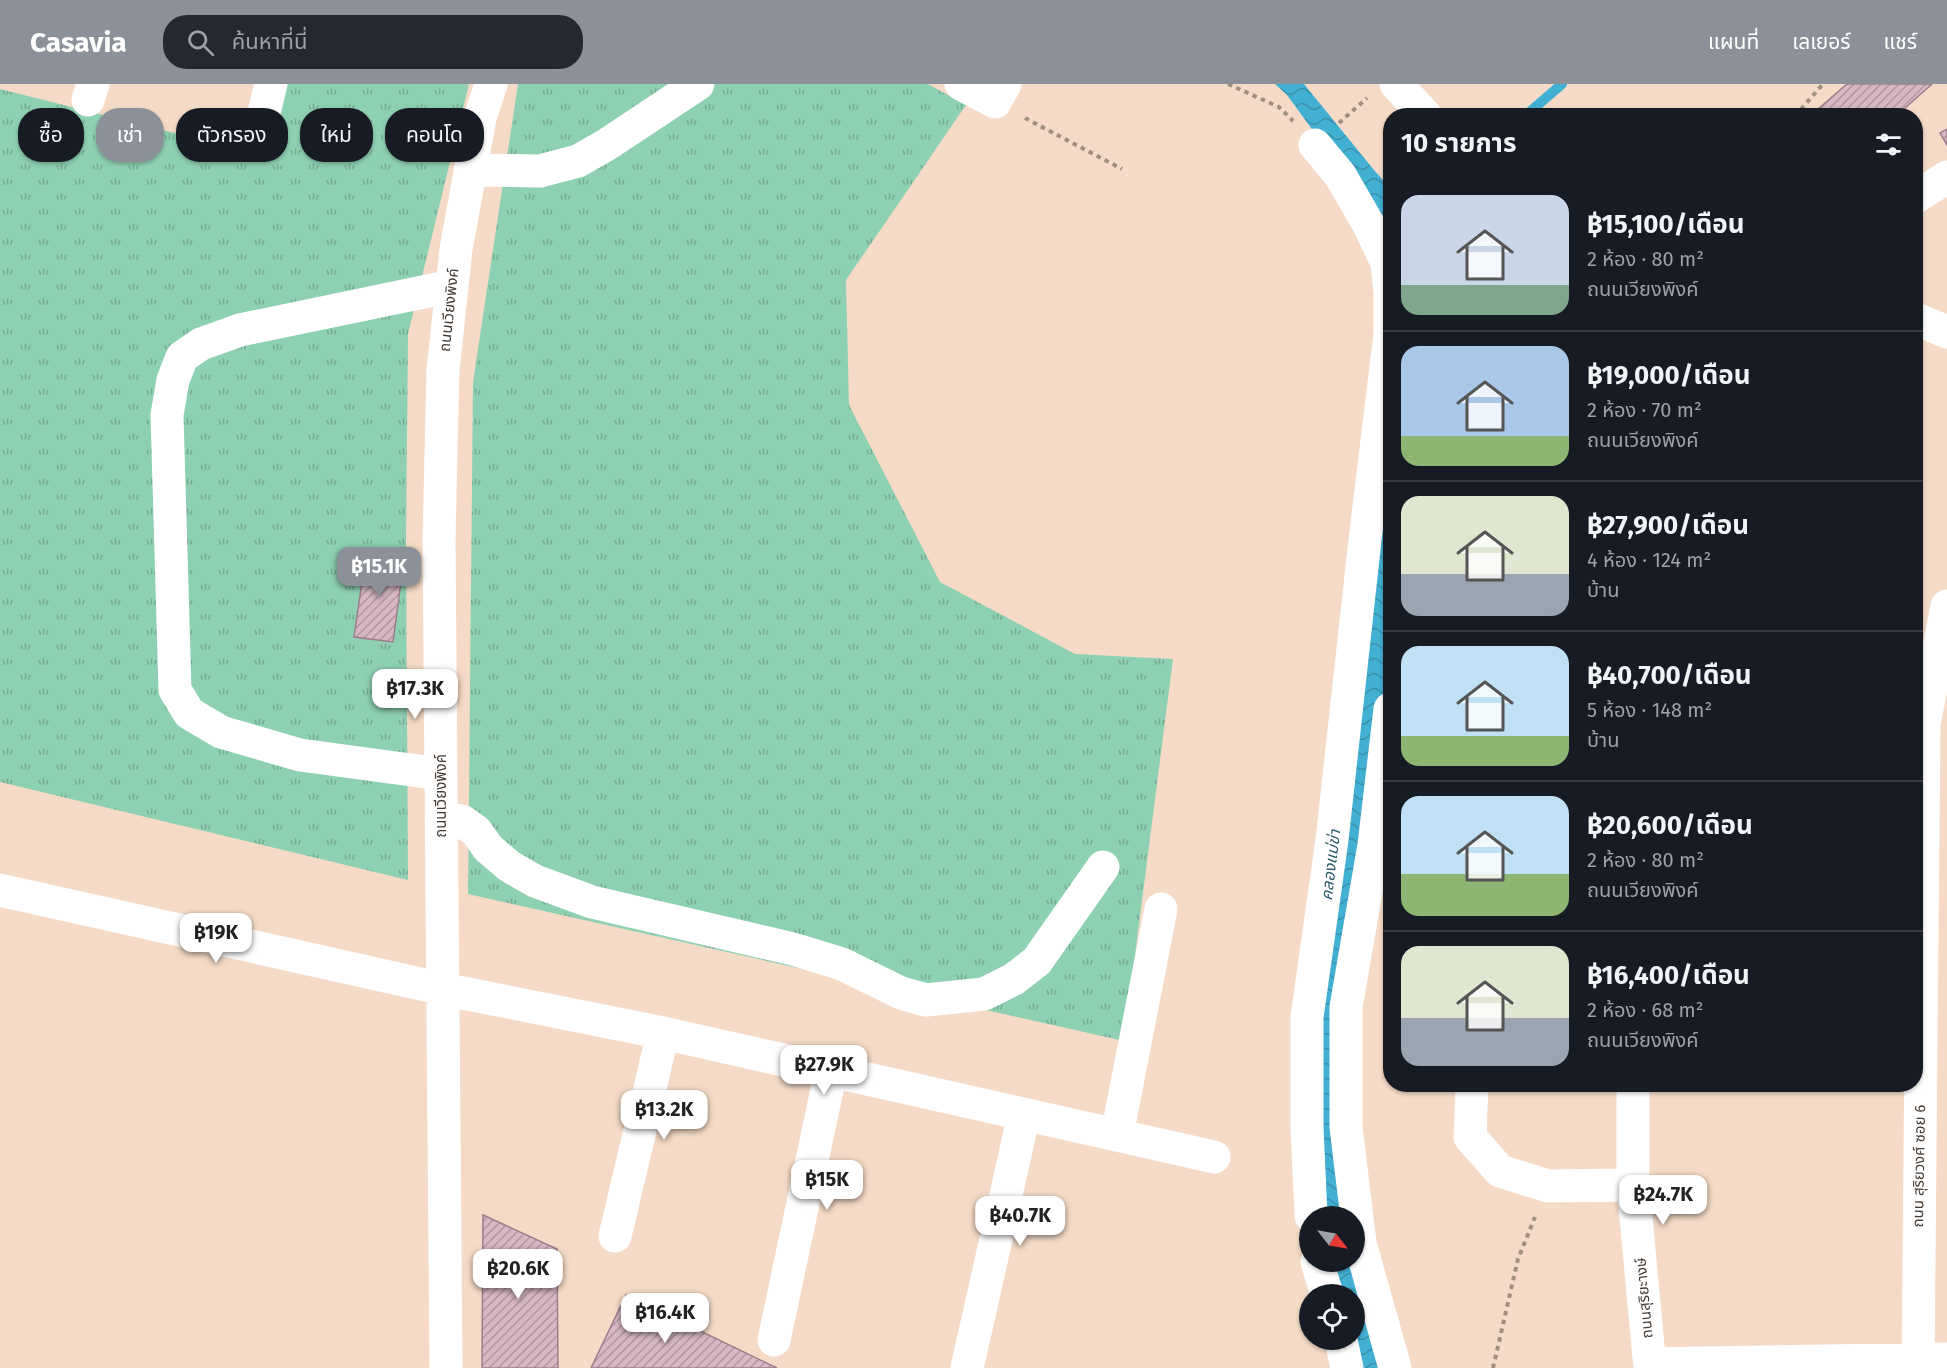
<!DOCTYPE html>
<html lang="th">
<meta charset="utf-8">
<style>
:root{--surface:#171b24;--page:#242831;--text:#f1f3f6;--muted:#9ea1a6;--line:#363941;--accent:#8c9099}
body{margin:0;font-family:"Fira Sans","Noto Sans Thai",sans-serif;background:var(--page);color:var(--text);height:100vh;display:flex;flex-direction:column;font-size:22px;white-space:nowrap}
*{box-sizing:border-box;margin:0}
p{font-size:20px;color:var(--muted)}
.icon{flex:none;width:33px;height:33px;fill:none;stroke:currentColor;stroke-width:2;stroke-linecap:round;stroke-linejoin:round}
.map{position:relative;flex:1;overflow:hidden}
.sheet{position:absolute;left:1383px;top:24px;width:540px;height:984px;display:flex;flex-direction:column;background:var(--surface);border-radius:24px;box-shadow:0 2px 4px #0004}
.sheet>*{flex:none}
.hud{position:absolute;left:18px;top:24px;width:570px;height:54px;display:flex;gap:12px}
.needle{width:39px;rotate:121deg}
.controls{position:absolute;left:1299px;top:1122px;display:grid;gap:12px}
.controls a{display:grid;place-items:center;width:66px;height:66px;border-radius:50%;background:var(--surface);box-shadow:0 2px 4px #0004;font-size:30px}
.price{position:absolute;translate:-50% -51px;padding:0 14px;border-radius:12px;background:#fff;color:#222;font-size:20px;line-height:39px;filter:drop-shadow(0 2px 3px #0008)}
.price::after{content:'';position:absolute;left:50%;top:36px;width:18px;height:14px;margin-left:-9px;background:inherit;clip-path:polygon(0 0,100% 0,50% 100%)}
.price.selected{background:var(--accent);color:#fff}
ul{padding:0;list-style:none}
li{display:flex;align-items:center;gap:18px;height:150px;padding:0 18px}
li+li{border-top:2px solid var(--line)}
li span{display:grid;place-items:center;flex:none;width:168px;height:120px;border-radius:18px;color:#555}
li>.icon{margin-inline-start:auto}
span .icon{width:72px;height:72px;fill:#fffc;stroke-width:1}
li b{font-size:26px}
h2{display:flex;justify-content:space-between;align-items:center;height:72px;padding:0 18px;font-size:26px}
.tag{padding:0 21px;border-radius:24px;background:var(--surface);box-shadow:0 2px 4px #0004;font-size:21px;line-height:54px}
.tag.selected{background:var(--accent);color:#fff}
header{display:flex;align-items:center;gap:36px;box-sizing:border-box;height:84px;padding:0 30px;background:var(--accent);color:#fff}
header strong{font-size:28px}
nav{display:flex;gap:33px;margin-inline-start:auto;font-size:21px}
.search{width:420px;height:54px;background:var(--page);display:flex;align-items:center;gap:15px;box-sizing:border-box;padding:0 21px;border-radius:24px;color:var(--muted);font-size:22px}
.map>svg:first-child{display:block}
.grass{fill:url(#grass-tufts);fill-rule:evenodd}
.water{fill:url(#water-waves)}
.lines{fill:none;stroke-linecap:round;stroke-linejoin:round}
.stream{stroke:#42b0d2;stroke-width:10}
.building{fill:url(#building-hatch);stroke:#9c7e8a;stroke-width:1.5}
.path{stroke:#a18f80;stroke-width:4;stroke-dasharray:4.5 4.5;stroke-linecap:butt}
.minor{stroke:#fff;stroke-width:33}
.labels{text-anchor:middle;stroke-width:6;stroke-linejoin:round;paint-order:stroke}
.street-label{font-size:15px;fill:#443a32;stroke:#fff}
.water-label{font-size:16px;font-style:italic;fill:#2c5a69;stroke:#fff}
</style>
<header>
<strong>Casavia</strong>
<div class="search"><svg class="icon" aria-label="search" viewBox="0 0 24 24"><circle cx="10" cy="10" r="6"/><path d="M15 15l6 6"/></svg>ค้นหาที่นี่</div>
<nav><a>แผนที่</a><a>เลเยอร์</a><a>แชร์</a></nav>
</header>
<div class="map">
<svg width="1947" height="1284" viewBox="0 0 1947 1284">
<defs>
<pattern id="grass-tufts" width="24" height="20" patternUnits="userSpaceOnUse" patternTransform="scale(1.5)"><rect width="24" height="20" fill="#8ed0b2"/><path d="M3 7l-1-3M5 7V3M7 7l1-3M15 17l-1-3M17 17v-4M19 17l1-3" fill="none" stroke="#76aa91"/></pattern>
<pattern id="water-waves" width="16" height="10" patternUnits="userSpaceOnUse" patternTransform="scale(1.5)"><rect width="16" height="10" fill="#42b0d2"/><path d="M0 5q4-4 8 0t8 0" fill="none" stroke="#3990ab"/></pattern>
<pattern id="building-hatch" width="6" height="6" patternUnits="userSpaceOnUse" patternTransform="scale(1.5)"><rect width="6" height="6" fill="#d8b8c5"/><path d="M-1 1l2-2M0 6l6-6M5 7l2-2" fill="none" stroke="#b197a1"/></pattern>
</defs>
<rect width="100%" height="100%" fill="#f5dbc7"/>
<path class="grass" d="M285,0H469L408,250L406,459L408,796L0,698V5L266,72ZM366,471L404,475L392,558L354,553Z
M518,0H928L966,21L846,196L849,321L940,498L1075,570L1173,575L1124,957L468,810L473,298Z"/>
<path class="water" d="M1275,0H1304L1374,86L1390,104V169L1344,89L1287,11Z
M1390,331V576L1367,754L1348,1132H1319L1310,1043Z
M1326,1178H1354L1385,1284H1356L1354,1210H1337Z"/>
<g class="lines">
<path class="stream" d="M1525,32L1562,0"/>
</g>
<path class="building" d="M1847,0H1932L1896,32H1810Z
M1947,45V61L1940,49Z
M366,470L404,475L393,558L354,553Z
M483,1131L557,1165L558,1284H482Z
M626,1211L777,1284H591Z"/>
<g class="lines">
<path class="path" d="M1228,0L1279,23L1293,37
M1795,32L1823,0
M1025,34L1122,85
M1339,39L1367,14
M1493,1284L1518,1175L1535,1133"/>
<path class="minor" d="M961,0L995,18L1005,0
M1396,0L1426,32
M88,16L93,0
M258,54L271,0
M1315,61L1340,91L1369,141L1387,179L1390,208
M470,86L540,87L578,77L606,61L698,0
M1916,113L1947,93
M1916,235L1947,248
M1390,625L1374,761L1346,923V1043L1360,1159L1395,1284
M441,690L300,671L221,648L189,629L175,606L167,331L173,296L182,273L201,260L240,246L452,202
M442,734L462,737L476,747L488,764L509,782L535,797L592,818L793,865L842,880L901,909L926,916L984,910L1014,895L1037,877L1103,783
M0,806L443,905L663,949L1214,1073
M1472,1000L1470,1053L1500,1087L1548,1102L1633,1101
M1633,1000V1101L1650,1284
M1117,1051L1161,825
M1311,1132L1307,1043V933L1332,756L1365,456L1390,250V212
M615,1152L663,949
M1317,1178L1327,1210
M774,1256L831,987
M1341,1256L1347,1284
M1650,1280L1947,1275
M446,1284L439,455L443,286L456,165L480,34L491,0
M967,1284L1024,1031
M1918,1284L1924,640L1947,522"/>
</g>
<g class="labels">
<g class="street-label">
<text transform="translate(449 226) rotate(-84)" y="5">ถนนเวียงพิงค์</text>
<text transform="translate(441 712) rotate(-90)" y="5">ถนนเวียงพิงค์</text>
<text transform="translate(1919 1082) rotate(-89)" y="5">ถนน สุริยวงศ์ ซอย 6</text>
<text transform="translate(1644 1214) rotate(-95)" y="5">ถนนสุริยะางษ์</text>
</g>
<g class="water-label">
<text transform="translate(1330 781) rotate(-83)" y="6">คลองแม่ข่า</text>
</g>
</g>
</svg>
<div class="controls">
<a><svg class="needle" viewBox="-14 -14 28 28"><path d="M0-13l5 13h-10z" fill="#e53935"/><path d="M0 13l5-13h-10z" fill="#9ea1a6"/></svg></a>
<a><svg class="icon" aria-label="locate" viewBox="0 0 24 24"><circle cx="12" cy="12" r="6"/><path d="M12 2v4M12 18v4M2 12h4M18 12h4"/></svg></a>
</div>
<b class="price selected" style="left:379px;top:514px">฿15.1K</b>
<b class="price" style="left:415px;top:636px">฿17.3K</b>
<b class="price" style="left:216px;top:880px">฿19K</b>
<b class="price" style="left:824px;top:1012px">฿27.9K</b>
<b class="price" style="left:664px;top:1057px">฿13.2K</b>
<b class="price" style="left:827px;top:1127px">฿15K</b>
<b class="price" style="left:1663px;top:1142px">฿24.7K</b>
<b class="price" style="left:1020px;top:1163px">฿40.7K</b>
<b class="price" style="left:518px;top:1216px">฿20.6K</b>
<b class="price" style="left:665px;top:1260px">฿16.4K</b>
<div class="hud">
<a class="tag">ซื้อ</a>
<a class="tag selected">เช่า</a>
<a class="tag">ตัวกรอง</a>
<a class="tag">ใหม่</a>
<a class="tag">คอนโด</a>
</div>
<section class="sheet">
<h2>10 รายการ<svg class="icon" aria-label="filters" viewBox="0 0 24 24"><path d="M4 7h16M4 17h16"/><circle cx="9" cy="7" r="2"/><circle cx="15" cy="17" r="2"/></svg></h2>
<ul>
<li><span style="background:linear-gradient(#c9d6e8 75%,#7fa58c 0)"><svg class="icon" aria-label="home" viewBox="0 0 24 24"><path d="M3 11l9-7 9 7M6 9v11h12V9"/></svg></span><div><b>฿15,100/เดือน</b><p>2 ห้อง · 80 m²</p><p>ถนนเวียงพิงค์</p></div></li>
<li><span style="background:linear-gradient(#a9c7e8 75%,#8fb573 0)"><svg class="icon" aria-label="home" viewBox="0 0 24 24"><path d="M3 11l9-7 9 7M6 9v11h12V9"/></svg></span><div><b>฿19,000/เดือน</b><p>2 ห้อง · 70 m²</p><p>ถนนเวียงพิงค์</p></div></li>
<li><span style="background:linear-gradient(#dfe7d0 65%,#9aa5b1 0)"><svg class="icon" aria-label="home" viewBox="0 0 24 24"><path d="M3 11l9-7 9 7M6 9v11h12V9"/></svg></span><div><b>฿27,900/เดือน</b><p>4 ห้อง · 124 m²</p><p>บ้าน</p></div></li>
<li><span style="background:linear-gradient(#bfe0f5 75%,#8fb573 0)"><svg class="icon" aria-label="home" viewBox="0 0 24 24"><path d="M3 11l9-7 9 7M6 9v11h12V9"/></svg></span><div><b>฿40,700/เดือน</b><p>5 ห้อง · 148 m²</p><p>บ้าน</p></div></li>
<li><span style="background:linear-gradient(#bfe0f5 65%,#8fb573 0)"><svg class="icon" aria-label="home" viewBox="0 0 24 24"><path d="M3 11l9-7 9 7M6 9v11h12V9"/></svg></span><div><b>฿20,600/เดือน</b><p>2 ห้อง · 80 m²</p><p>ถนนเวียงพิงค์</p></div></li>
<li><span style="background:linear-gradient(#dfe7d0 60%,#9aa5b1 0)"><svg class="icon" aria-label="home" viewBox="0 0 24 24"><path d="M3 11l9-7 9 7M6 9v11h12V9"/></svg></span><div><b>฿16,400/เดือน</b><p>2 ห้อง · 68 m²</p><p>ถนนเวียงพิงค์</p></div></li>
</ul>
</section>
</div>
